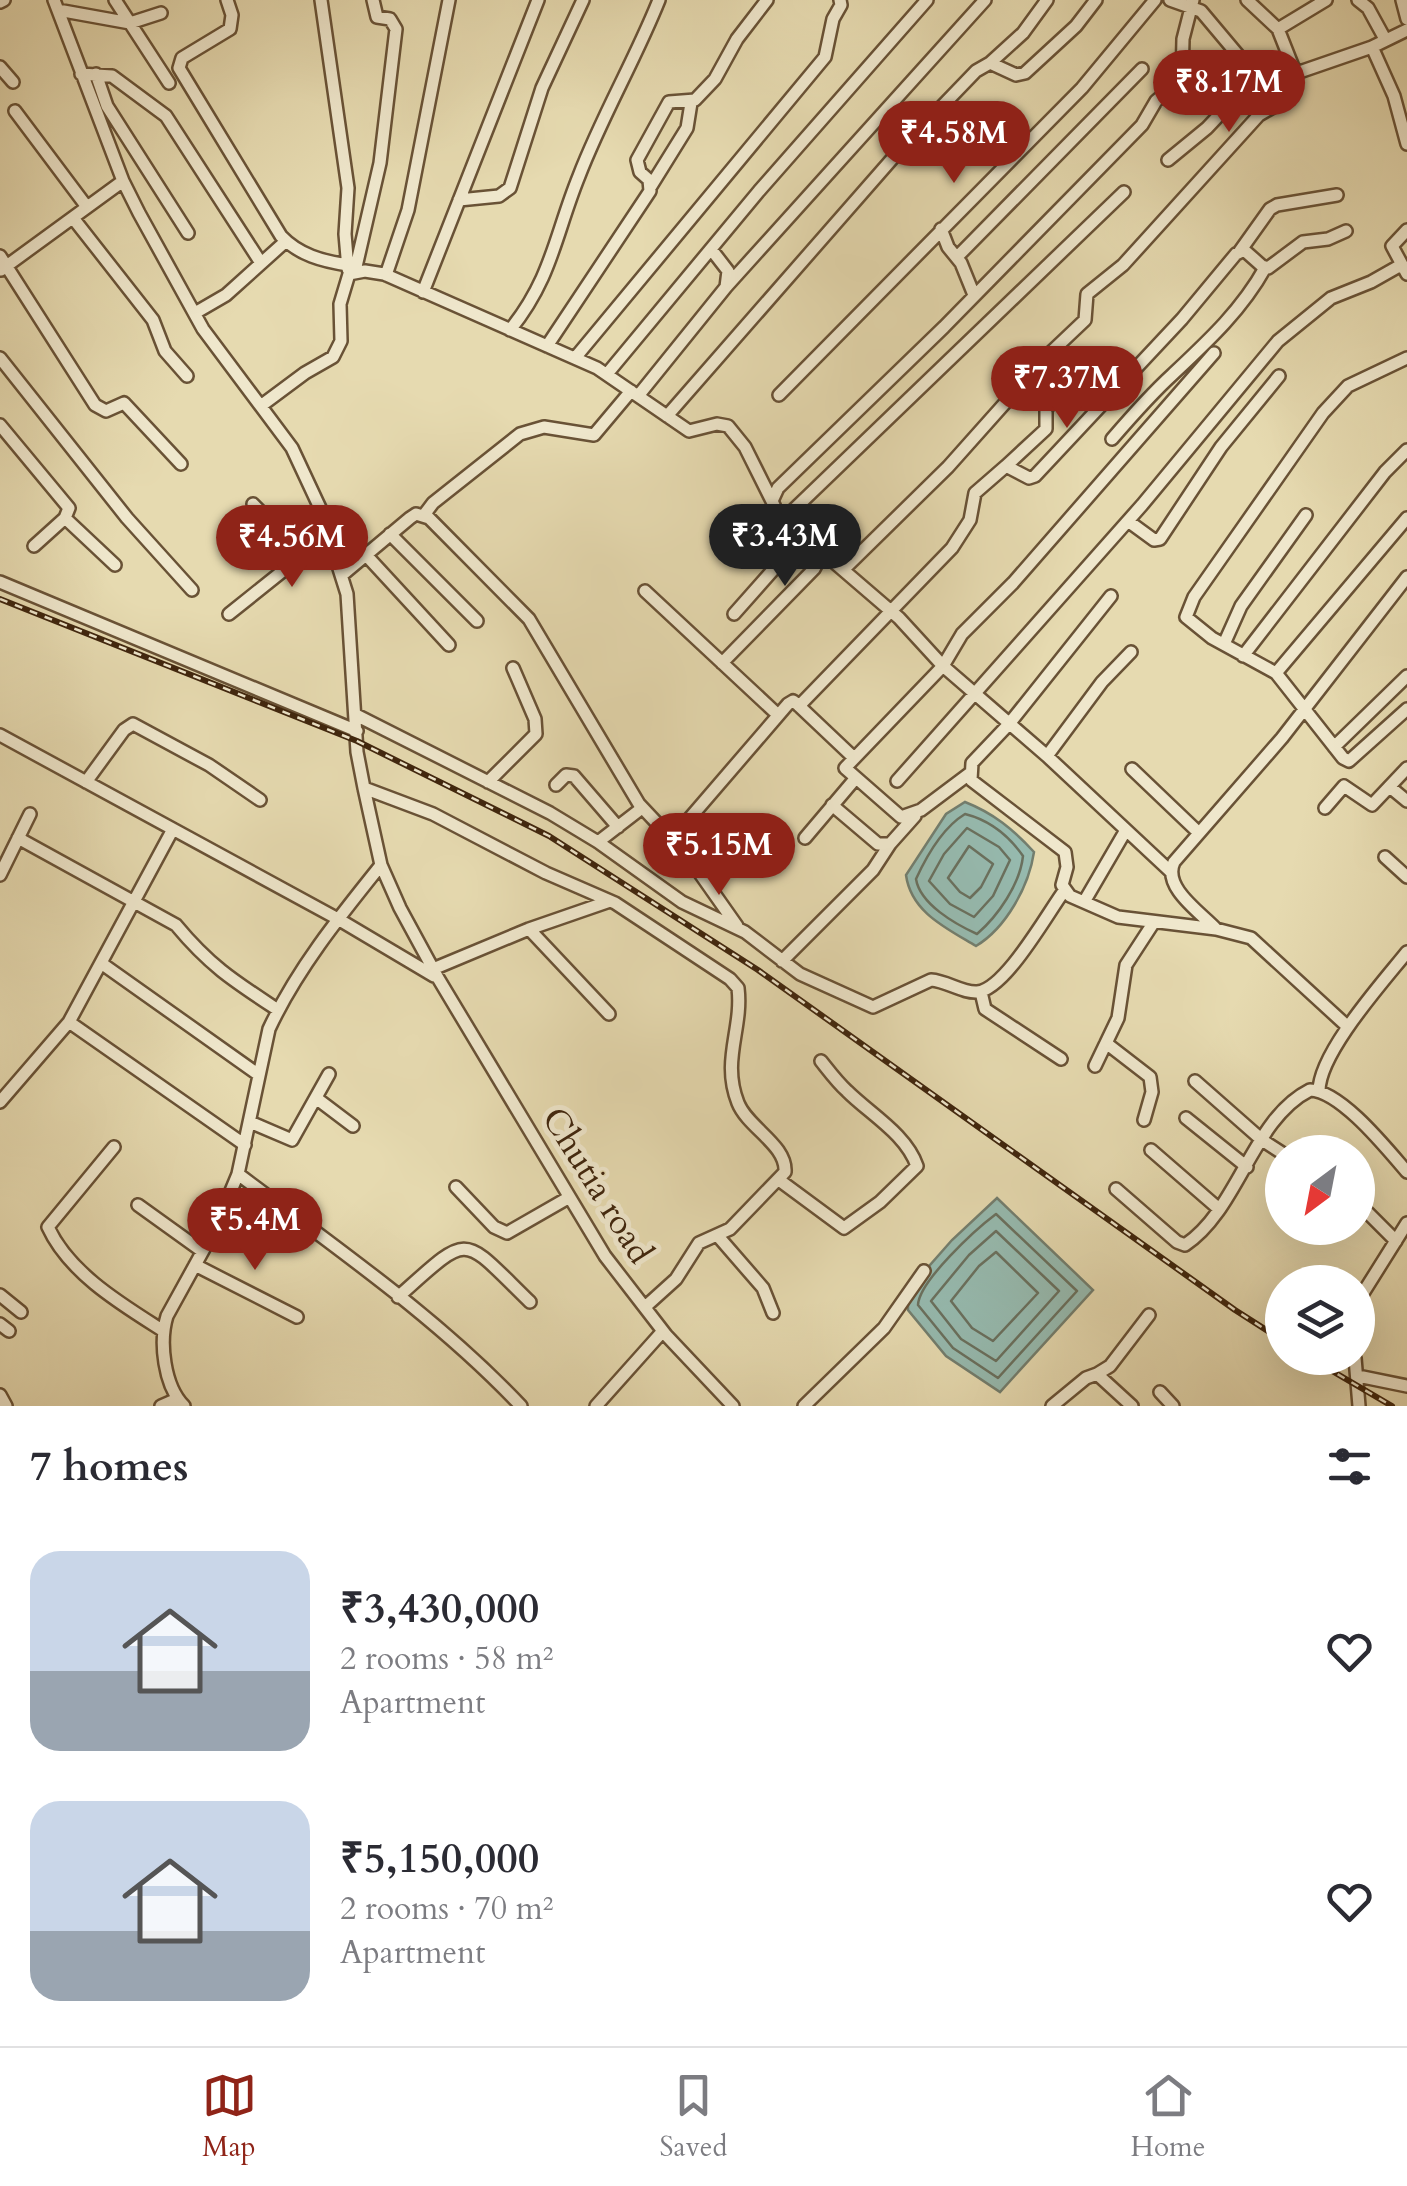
<!DOCTYPE html>
<meta charset="utf-8">
<style>
:root{--surface:#fff;--page:#f7f7f7;--text:#2b2b33;--muted:#7c7c81;--line:#e1e1e2;--accent:#8f2418}
body{margin:0;font-family:Cardo,serif;background:var(--page);color:var(--text);height:100vh;display:flex;flex-direction:column;font-size:38px;white-space:nowrap}
*{box-sizing:border-box;margin:0}
p{font-size:32px;color:var(--muted)}
.icon{flex:none;width:55px;height:55px;fill:none;stroke:currentColor;stroke-width:2;stroke-linecap:round;stroke-linejoin:round}
.map{position:relative;height:1406px;overflow:hidden}
.side{display:flex;flex-direction:column;background:var(--surface);flex:1}
.side>*{flex:none}
.needle{width:65px;rotate:212deg}
.fabs{position:absolute;left:1265px;top:1135px;display:grid;gap:20px}
.fabs a{display:grid;place-items:center;width:110px;height:110px;border-radius:50%;background:var(--surface);box-shadow:0 10px 40px #0002;font-size:50px}
.price{position:absolute;translate:-50% -85px;padding:0 22px;border-radius:35px;background:var(--accent);color:#fff;font-size:32px;line-height:65px;filter:drop-shadow(0 2px 5px #0008)}
.price::after{content:'';position:absolute;left:50%;top:60px;width:30px;height:22px;margin-left:-15px;background:inherit;clip-path:polygon(0 0,100% 0,50% 100%)}
.price.current{background:#222;color:#fff}
ul{padding:0;list-style:none}
li{display:flex;align-items:center;gap:30px;height:250px;padding:0 30px}
li span{display:grid;place-items:center;flex:none;width:280px;height:200px;border-radius:30px;color:#555}
li>.icon{margin-inline-start:auto}
span .icon{width:120px;height:120px;fill:#fffc;stroke-width:1}
li b{font-size:42px}
h2{display:flex;justify-content:space-between;align-items:center;height:120px;padding:0 30px;font-size:42px}
.tabs{display:flex;justify-content:space-around;align-items:center;height:140px;border-top:2px solid var(--line);background:var(--surface);font-size:28px;color:var(--muted)}
.tabs a{display:grid;justify-items:center;gap:5px}
.tabs .current{color:var(--accent)}
.map>svg:first-child{display:block}
.water{fill:#96baaf;stroke:#737e6e;stroke-width:2.5}
.lines{fill:none;stroke-linecap:round;stroke-linejoin:round}
.shore{stroke:#6a705e;stroke-width:2.5}
.minor-casing{stroke:#695236;stroke-width:16}
.minor{stroke:#efe7cc;stroke-width:11}
.rail-casing{stroke:#3f250d;stroke-width:6}
.rail{stroke:#efe7cc;stroke-width:2.5;stroke-dasharray:8;stroke-linecap:butt}
.labels{text-anchor:middle;stroke-width:10;stroke-linejoin:round;paint-order:stroke}
.street-label{font-size:35px;fill:#3f250d;stroke:#efe7cc}
</style>
<div class="map">
<svg width="1407" height="1406" viewBox="0 0 1407 1406">
<rect width="100%" height="100%" fill="#e6dab0"/>
<filter id="stains"><feTurbulence type="fractalNoise" baseFrequency=".002" numOctaves="4"/><feColorMatrix values="0 0 0 0 .2 0 0 0 0 .09 0 0 0 0 .02 0 0 0 .5 -.17"/></filter>
<radialGradient id="worn" r=".72"><stop offset=".6" stop-color="#630" stop-opacity="0"/><stop offset="1" stop-color="#630" stop-opacity=".3"/></radialGradient>
<path class="water" d="M965,802C993,813 1013,829 1034,852C1029,886 1006,928 976,946C946,928 911,912 906,875L946,814Z
M997,1198L1093,1290L1000,1392L946,1356L908,1310V1290L952,1240Z"/>
<g class="lines">
<path class="shore" d="M965,814C989,820 1009,836 1023,856C1020,884 998,916 977,934C955,924 920,904 916,879C927,855 942,828 965,814Z
M967,828L999,847L1010,860L993,896L974,917L950,904L929,881L944,854Z
M969,846L993,864L981,887L970,898L960,892L948,878Z
M996,1214L1077,1291L998,1378L953,1348L918,1305C919,1281 976,1229 996,1214Z
M996,1231L1059,1291L996,1361L961,1339L931,1301L969,1255Z
M996,1252L1038,1293L993,1341L972,1328L951,1301L979,1266Z"/>
<defs>
<path id="minor" d="M54,0L123,181L139,213L203,329L292,448L320,508L347,594L357,752L364,788L381,865L400,908L438,978L605,1256L666,1335L733,1406
M115,0L169,83
M227,0L232,15L230,29L182,58L179,68L281,236C299,255 322,261 348,265
M321,0L348,188L345,234L348,269
M1170,0L1201,11L1280,105
M1247,0L1278,29L1295,72
M1358,0L1368,8L1385,39
M1402,0L1407,19
M0,2L4,0
M58,10L130,23L161,13
M1278,29L1326,0
M1407,30L1372,47L1394,96L1407,144
M990,63L1023,33L1047,0
M0,67L13,82
M81,74L112,76L166,116L261,263
M96,74L107,106L188,233
M15,111L87,207
M1168,160L1207,128L1256,76
M651,186L687,128L691,103
M459,200L499,196L510,188L542,88L583,0
M73,218L153,320L165,351L187,376
M941,229L948,247L961,263L974,295
M1407,230L1392,246L1407,274
M1240,251L1270,209L1277,205L1337,195
M0,256L95,405L106,411L124,403L181,464
M957,257L1142,69
M1,270L123,181
M355,271L380,163L396,29L390,19L377,17L373,0
M386,275L408,210L449,0
M726,287L985,0
M423,292L538,0
M195,313L226,295L286,241
M510,330C552,278 555,235 579,176C602,116 635,60 659,0
M547,346L650,191L649,180L640,172L637,160L669,102L695,100L715,79L737,39L767,0
M0,358L127,518L192,590
M575,358L825,57L833,19L841,5L840,0
M1407,358L1348,386L1323,413L1194,597L1186,617L1212,638L1276,673L1343,758L1349,761L1407,709
M607,374L759,191L927,0
M779,395L1082,88L1155,0
M638,396L726,287L728,271L711,249
M262,405L305,373L333,357L341,341L340,304L349,274L365,271L384,274L597,368L689,431L717,424L728,426L745,447L772,501
M667,416L899,151L976,71L990,63L1016,75L1025,73L1076,26L1096,0
M0,425L69,508L65,518L34,546
M1112,439C1131,417 1150,395 1172,375C1207,342 1241,311 1265,268
M1006,466L1046,429V409L1085,365L1093,362L1118,383
M253,504L303,555
M424,515L433,503L520,434L544,427L594,435L631,391
M65,518L115,565
M784,519L1124,192
M1128,521L1154,540L1160,539L1221,447L1279,376
M390,534L477,621
M366,555L449,645
M844,569L948,467L1046,357L1085,320L1087,294L1123,265L1259,115L1285,100V77L1372,47
M342,575L410,518L416,514L429,518L529,619L639,804L687,855L737,926
M0,582L357,731
M645,591L777,714
M1111,596L1009,724L972,763L971,780L1065,852L1067,867L1062,885L1070,896L1118,917L1216,929L1251,938L1348,1027
M229,614L329,534
M734,614L804,535
M1224,644L1241,606L1306,515
M1243,656L1385,472L1407,450
M722,663L814,569L823,552
M1276,673L1407,518
M799,706L952,548L970,520L975,493L1006,466L1029,478L1035,476L1182,319L1236,254L1244,250L1262,266L1268,268L1303,242L1328,239L1346,231
M356,715L550,813L598,842L682,902L745,932L800,974L873,1007L931,980C947,981 962,993 977,992C1005,990 1047,914 1064,891
M0,735L338,919L434,976
M1334,747L1407,676
M1047,756L1102,682L1131,652
M1132,769L1199,833
M969,774L921,810L901,817L845,768L943,666L962,634L1013,583L1214,353
M897,781L1142,505L1278,341L1331,298L1371,282L1401,265
M86,782L124,730L133,724L209,765L260,800
M488,782L536,734L535,719L513,668
M556,785L566,775L574,776L618,827
M1390,787L1407,801
M364,788L433,814L546,873L615,903L730,979L738,988C743,1029 721,1060 738,1103C748,1128 787,1145 785,1172L730,1229L699,1243L676,1279L645,1307
M832,805L878,844H890L915,816
M1325,808L1344,786L1372,805L1407,768
M18,838L176,925C210,966 234,981 278,1010
M805,838L855,779
M671,840L788,704L793,701L797,704L853,757
M598,842L642,808
M1385,857L1407,877
M1170,871L1047,756L943,666L899,618L778,514L772,501L778,488L944,327L1142,125L1156,101L1182,79L1183,39L1193,0
M0,875L30,814
M1084,902L1126,830
M529,929L609,1014
M1216,929C1200,912 1162,887 1174,862L1282,738L1407,577
M782,961L873,870L890,844
M101,963L259,1075
M433,969L529,929L610,901
M981,992L985,1009L1061,1059
M69,1022L245,1145
M1106,1043L1150,1077L1152,1092L1144,1120
M1095,1066L1118,1018L1126,965L1154,922
M1195,1081L1262,1140L1282,1153
M1319,1091C1319,1053 1383,982 1407,952
M316,1098L353,1126
M0,1102L69,1022L173,829
M1186,1118L1247,1167
M250,1122L292,1140L329,1074
M114,1147L48,1227C69,1273 121,1304 162,1330
M1151,1150L1219,1209
M238,1174C335,1247 438,1318 521,1406
M779,1180L844,1228L880,1202L917,1166C906,1134 870,1114 847,1091C837,1082 829,1071 821,1061
M456,1187L494,1227L507,1233L568,1198
M1116,1189L1177,1242L1185,1245C1239,1209 1252,1119 1310,1090C1341,1091 1387,1149 1407,1172
M1358,1203L1396,1241
M138,1205L202,1251
M717,1235L763,1288L773,1313
M195,1265L297,1317
M0,1295L21,1312
M398,1297C472,1231 460,1234 530,1302
M1358,1301L1407,1223
M0,1324L9,1331
M1355,1358L1359,1406
M1097,1374L1110,1366L1149,1315
M1358,1376L1407,1386
M1160,1392L1173,1406
M0,1395L6,1406
M161,1406L177,1399
M184,1406C164,1386 159,1342 167,1316L216,1227L238,1174L269,1029C297,969 340,916 381,865
M596,1406L663,1331
M804,1406L884,1328L924,1271
M1052,1406L1086,1378L1097,1374L1132,1406"/>
</defs>
<use href="#minor" class="minor-casing"/>
<use href="#minor" class="minor"/>
<defs>
<path id="rail" d="M0,599L357,741L549,836L758,970L1235,1310L1282,1340
M1310,1358L1392,1406"/>
</defs>
<use href="#rail" class="rail-casing"/>
<use href="#rail" class="rail"/>
</g>
<g class="labels">
<g class="street-label">
<text transform="translate(598 1185) rotate(58)" y="12">Chutia road</text>
</g>
</g>
<rect width="100%" height="100%" filter="url(#stains)"/>
<rect width="100%" height="100%" fill="url(#worn)"/>
</svg>
<div class="fabs">
<a><svg class="needle" viewBox="-14 -14 28 28"><path d="M0-13l5 13h-10z" fill="#e53935"/><path d="M0 13l5-13h-10z" fill="#7c7c81"/></svg></a>
<a><svg class="icon" aria-label="layers" viewBox="0 0 24 24"><path d="M12 4l9 5-9 5-9-5zM3 14l9 5 9-5"/></svg></a>
</div>
<b class="price" style="left:1229px;top:135px">₹8.17M</b>
<b class="price" style="left:954px;top:186px">₹4.58M</b>
<b class="price" style="left:1067px;top:431px">₹7.37M</b>
<b class="price current" style="left:785px;top:589px">₹3.43M</b>
<b class="price" style="left:292px;top:590px">₹4.56M</b>
<b class="price" style="left:719px;top:898px">₹5.15M</b>
<b class="price" style="left:255px;top:1273px">₹5.4M</b>
</div>
<section class="side">
<h2>7 homes<svg class="icon" aria-label="filters" viewBox="0 0 24 24"><path d="M4 7h16M4 17h16"/><circle cx="9" cy="7" r="2"/><circle cx="15" cy="17" r="2"/></svg></h2>
<ul>
<li><span style="background:linear-gradient(#c9d6e8 60%,#9aa5b1 0)"><svg class="icon" aria-label="home" viewBox="0 0 24 24"><path d="M3 11l9-7 9 7M6 9v11h12V9"/></svg></span><div><b>₹3,430,000</b><p>2 rooms · 58 m²</p><p>Apartment</p></div><svg class="icon" aria-label="heart" viewBox="0 0 24 24"><path d="M12 20l-8-8c-3-5 5-10 8-4 3-6 11-1 8 4z"/></svg></li>
<li><span style="background:linear-gradient(#c9d6e8 65%,#9aa5b1 0)"><svg class="icon" aria-label="home" viewBox="0 0 24 24"><path d="M3 11l9-7 9 7M6 9v11h12V9"/></svg></span><div><b>₹5,150,000</b><p>2 rooms · 70 m²</p><p>Apartment</p></div><svg class="icon" aria-label="heart" viewBox="0 0 24 24"><path d="M12 20l-8-8c-3-5 5-10 8-4 3-6 11-1 8 4z"/></svg></li>
</ul>
</section>
<nav class="tabs">
<a class="current"><svg class="icon" aria-label="map" viewBox="0 0 24 24"><path d="M3 6l6-2 6 2 6-2v14l-6 2-6-2-6 2zM9 4v14M15 6v14"/></svg>Map</a>
<a><svg class="icon" aria-label="saved" viewBox="0 0 24 24"><path d="M7 4h10v16l-5-4-5 4z"/></svg>Saved</a>
<a><svg class="icon" aria-label="home" viewBox="0 0 24 24"><path d="M3 11l9-7 9 7M6 9v11h12V9"/></svg>Home</a>
</nav>
